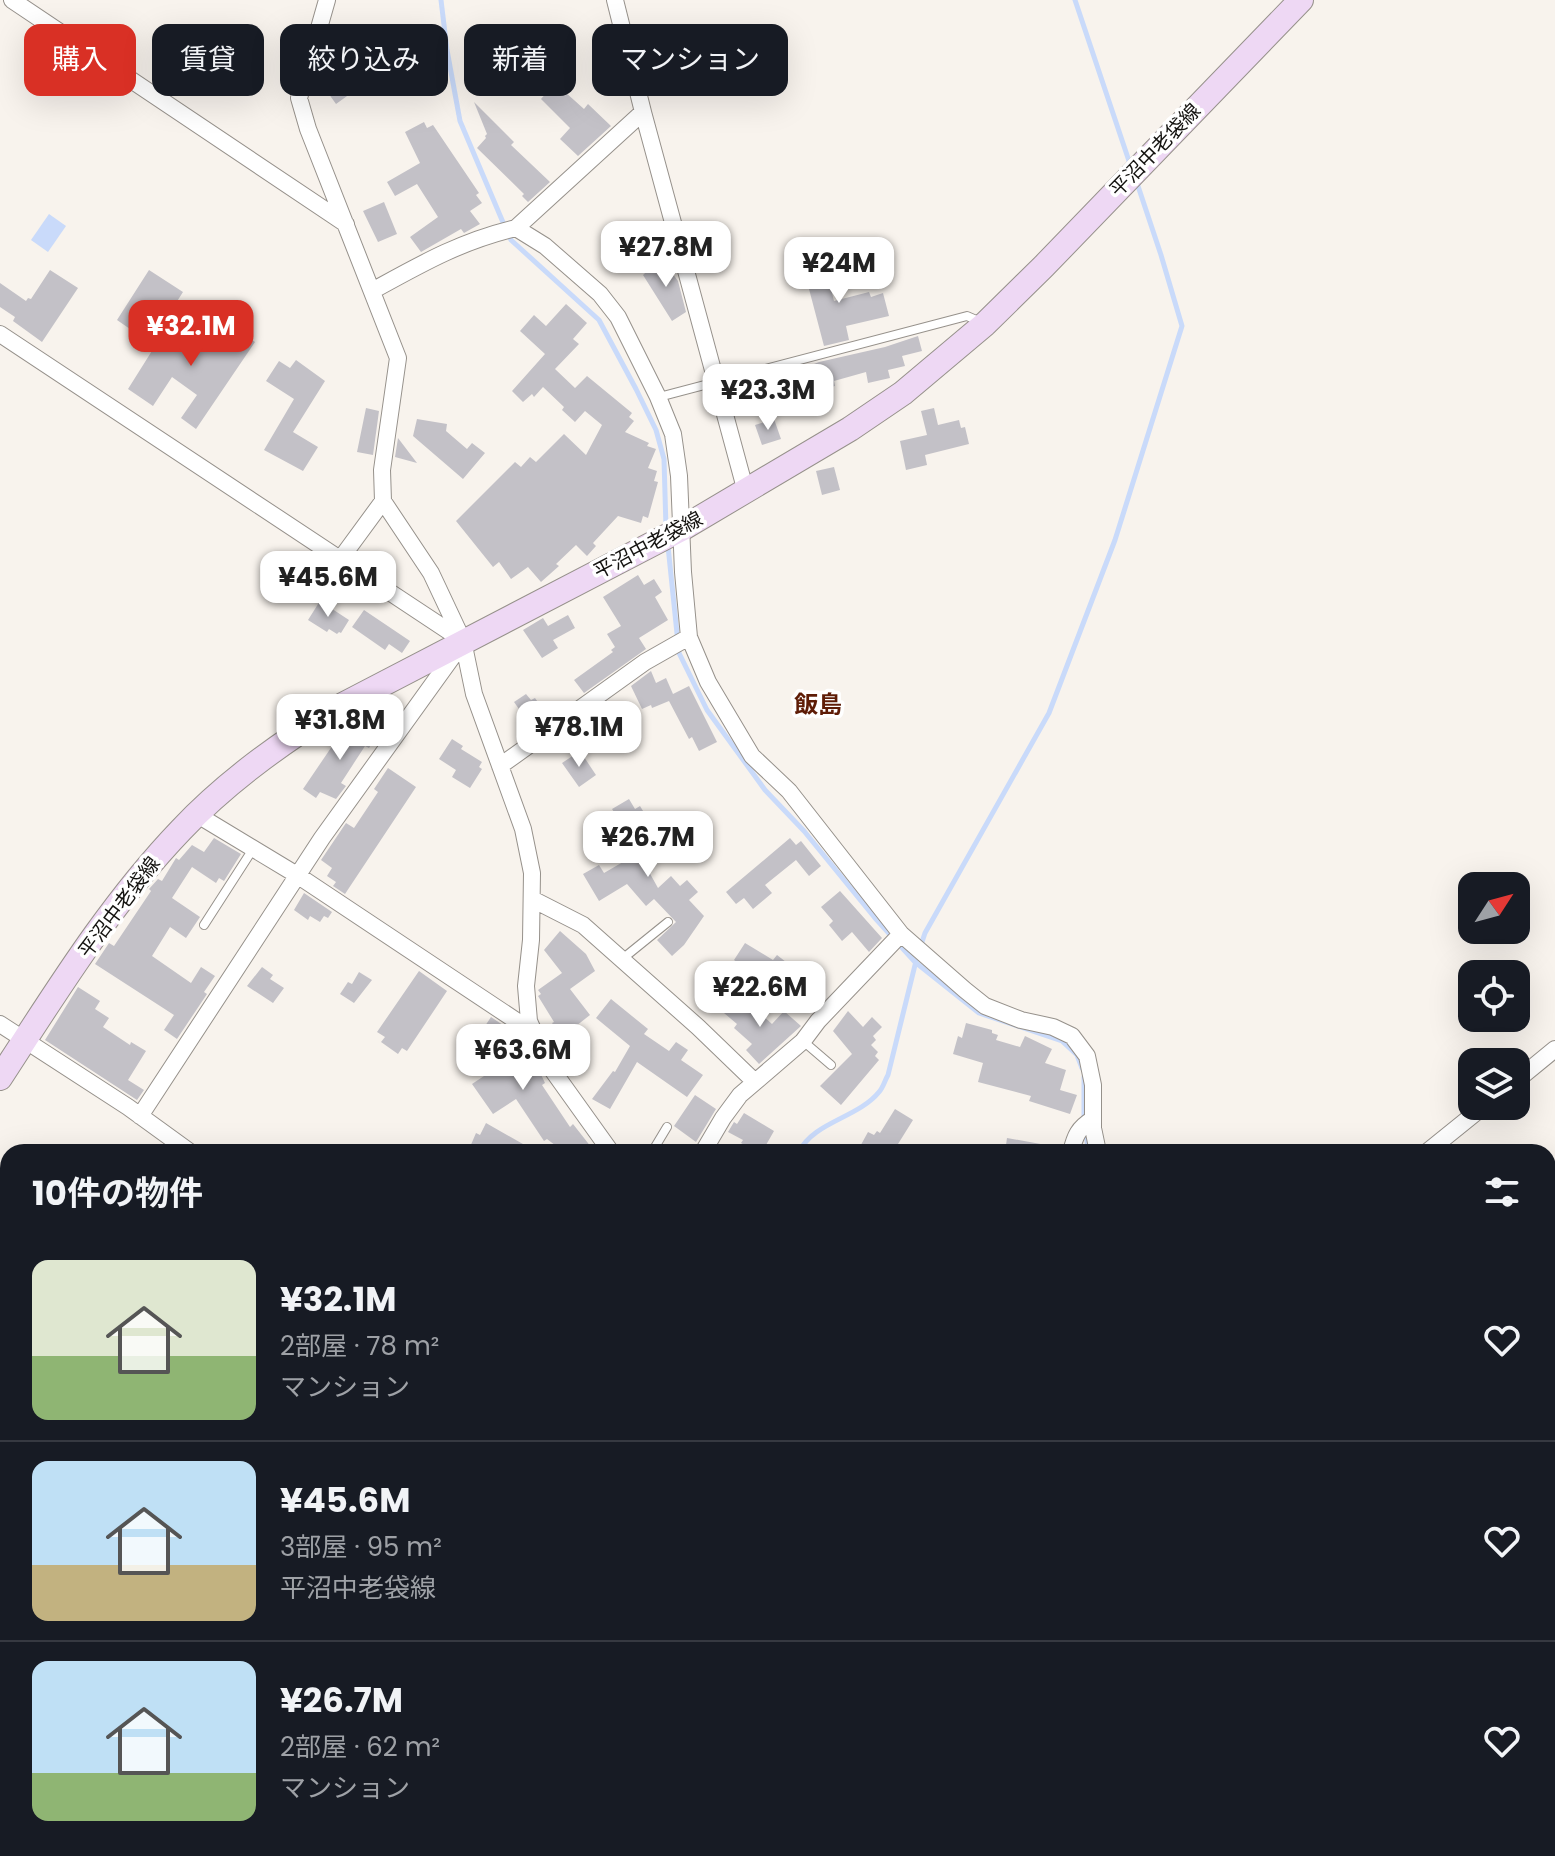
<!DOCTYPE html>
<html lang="ja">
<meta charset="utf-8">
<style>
:root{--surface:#171b24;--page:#20242c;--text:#f1f3f6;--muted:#9ea1a6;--line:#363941;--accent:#d93025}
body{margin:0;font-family:Poppins,"Noto Sans JP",sans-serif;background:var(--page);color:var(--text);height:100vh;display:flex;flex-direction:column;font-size:30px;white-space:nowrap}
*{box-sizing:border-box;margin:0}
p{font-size:26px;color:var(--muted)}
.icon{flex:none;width:44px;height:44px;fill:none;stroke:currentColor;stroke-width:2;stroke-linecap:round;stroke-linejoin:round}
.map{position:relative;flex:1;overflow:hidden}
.side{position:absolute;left:0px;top:1144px;width:1556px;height:712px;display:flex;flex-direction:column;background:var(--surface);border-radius:24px 24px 0 0;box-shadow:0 8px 32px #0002}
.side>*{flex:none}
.hud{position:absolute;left:24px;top:24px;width:800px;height:72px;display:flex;gap:16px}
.needle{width:52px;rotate:54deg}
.tools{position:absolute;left:1458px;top:872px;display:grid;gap:16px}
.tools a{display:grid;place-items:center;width:72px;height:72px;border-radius:16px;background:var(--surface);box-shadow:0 8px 32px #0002;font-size:40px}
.price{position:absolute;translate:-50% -68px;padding:0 18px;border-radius:16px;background:#fff;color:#222;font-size:26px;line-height:52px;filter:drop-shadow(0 2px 4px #0008)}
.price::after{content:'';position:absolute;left:50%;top:48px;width:24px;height:18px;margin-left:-12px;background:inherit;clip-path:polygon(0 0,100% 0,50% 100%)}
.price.active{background:var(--accent);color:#fff}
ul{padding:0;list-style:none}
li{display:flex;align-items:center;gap:24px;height:200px;padding:0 32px}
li+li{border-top:2px solid var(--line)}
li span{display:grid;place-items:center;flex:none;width:224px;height:160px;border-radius:16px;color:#555}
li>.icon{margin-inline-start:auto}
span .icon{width:96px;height:96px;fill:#fffc;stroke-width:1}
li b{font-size:34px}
h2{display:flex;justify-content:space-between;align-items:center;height:96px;padding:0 32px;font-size:34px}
.pill{padding:0 28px;border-radius:16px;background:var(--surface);box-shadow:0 8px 32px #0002;font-size:28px;line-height:72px}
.pill.active{background:var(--accent);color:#fff}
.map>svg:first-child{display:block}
.water{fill:#c9dafa}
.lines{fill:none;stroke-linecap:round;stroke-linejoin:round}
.stream{stroke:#c9dafa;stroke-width:5}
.building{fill:#c3c1c7}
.lane-casing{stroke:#96918b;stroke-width:10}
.street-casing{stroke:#96918b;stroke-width:18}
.secondary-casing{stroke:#96918b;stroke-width:26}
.lane{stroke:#fff;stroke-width:8}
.street{stroke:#fff;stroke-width:16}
.secondary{stroke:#eed8f4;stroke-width:24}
.labels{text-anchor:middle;stroke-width:7;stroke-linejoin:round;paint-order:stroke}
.street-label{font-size:20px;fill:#141310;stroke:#fff}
.quarter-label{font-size:24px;font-weight:bold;fill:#5e1c06;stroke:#fff}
</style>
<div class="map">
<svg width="1555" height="1856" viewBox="0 0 1555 1856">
<rect width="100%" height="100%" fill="#f8f3ed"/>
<path class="water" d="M49,214L66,226L48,252L31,240Z"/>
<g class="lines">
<path class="stream" d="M441,0L447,50L460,121L502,220L511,240L599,320L636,389L656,430L664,459L666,528
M1075,0L1131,167
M668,546L679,653L707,710L765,790L804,831L875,918L915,962L979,1013L1062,1041L1077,1055L1082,1068
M920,948L925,933L1049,713L1115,540L1182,326L1161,255L1136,180
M1084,1077V1119
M1085,1129L1089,1152
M799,1152C813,1122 858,1118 879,1092C883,1088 885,1080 888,1075L916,961
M665,1856L668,1848"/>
</g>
<path class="building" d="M410,36L430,64L424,69L433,81L422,89L401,65L404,62L394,48Z
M350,70L361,86L336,104L326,90L329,88L323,79L333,72L335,75L340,72L343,76Z
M555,83L584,109L588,104L611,126L578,156L560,139L570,128L541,99Z
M474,102L514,142L511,145L550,182L528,202L522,196L524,194L477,148L486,138L485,136L487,134Z
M424,122L427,128L433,125L479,193L476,195L482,203L470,211L480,224L464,233L461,229L421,252L410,237L438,217L417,184L395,196L387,182L420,163L405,132Z
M384,202L397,234L378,242L363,211Z
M823,256L834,301L869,292L871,297L883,293L889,316L846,326L849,340L824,346L804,270L809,269L807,260Z
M661,258L678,281L686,312L672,321L643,275Z
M50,270L78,288L42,342L13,321L15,317L0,307V283L26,301L28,298L31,299Z
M149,270L183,292L167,317L147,304L130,329L117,320Z
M566,304L587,323L573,339L579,344L555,369L575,388L587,376L632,413L629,417L634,421L625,432L649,443L647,446L656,449L648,468L657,471L654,481L658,482L648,518L643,516L641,523L618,516L593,543L596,546L587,556L576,545L556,564L559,566L541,582L528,567L511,579L499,562L493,567L456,521L515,462L521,467L530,457L536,462L564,434L586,455L602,425L585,411L575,422L562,410L564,407L543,387L534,397L532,394L523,402L512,391L545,354L520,331L534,315L546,326Z
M172,319L221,351L236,328L255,342L196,429L181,418L197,395L172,377L153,406L128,389Z
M918,336L922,351L902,356L905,366L888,370L890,378L868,383L866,372L834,381L835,386L813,392L816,403L790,410L784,390L788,389L784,376L819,362L885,347Z
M296,360L325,381L293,432L318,447L303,471L264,450L294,399L266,381L279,361L290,368Z
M366,408L379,411L373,455L357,452Z
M934,408L938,425L959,420L961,428L965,427L969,444L925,455L927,465L906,470L900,441L927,435L921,411Z
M417,419L447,424L446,431L467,449L472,443L485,453L463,479L413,436Z
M774,419L781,439L762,445L755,425Z
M398,438L417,463L395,457Z
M834,467L840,490L822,495L816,471Z
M638,575L644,585L654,579L662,592L655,597L668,620L639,638L646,649L584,693L574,680L613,652L611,650L615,647L607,634L621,626L603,597Z
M320,601L349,620L341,633L339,632L337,634L329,629L327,632L308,620Z
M364,610L410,641L402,653L389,644L385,650L352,627Z
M568,615L575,628L553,640L558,648L542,658L523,630L543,618L548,626Z
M651,671L656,683L666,678L673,694L689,686L717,742L699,751L692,737L689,739L669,701L652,708L651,705L642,709L631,686Z
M526,694L531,700L535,698L549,718L533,729L514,702Z
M358,721L378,733L369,748L365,746L341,783L346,786L336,799L320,792L316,798L303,789L339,736L346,740Z
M452,739L463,746L461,749L482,762L479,767L482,769L470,788L452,777L456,770L439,759Z
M580,751L596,775L579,787L562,763Z
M388,768L416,787L345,894L333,886L336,882L327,876L332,868L321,860L346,823L354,828L378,792L374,789Z
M629,799L635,809L640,806L665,847L643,861L658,888L671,876L680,886L687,880L698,892L689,900L704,916L684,945L672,956L657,940L676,922L654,899L646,906L627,884L599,901L583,874L599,865L604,873L635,855L625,840L630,837L612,809Z
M214,838L241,854L224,881L219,878L216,883L192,867L172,898L200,917L186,938L170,927L152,956L191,983L201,967L215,976L204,992L207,994L177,1039L164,1030L174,1015L95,964L109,943L114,946L151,891L149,889L158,879L162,881L176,858L179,860L192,845L204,852Z
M790,838L796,845L801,841L821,866L809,876L796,860L765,885L772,893L753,909L744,898L736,904L726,892Z
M840,891L882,938L869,952L852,932L842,941L829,925L833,921L821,907Z
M304,893L332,912L328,918L324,916L320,922L310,916L308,920L294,910Z
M560,931L586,954L595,971L570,989L590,1015L562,1037L552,1023L554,1022L538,996L541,994L538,990L562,973L544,950Z
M745,943L773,960L777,955L795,969L798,966L824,984L816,995L797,982L786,995L773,984L770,987L734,960Z
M262,967L273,975L270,979L284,988L273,1003L247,986Z
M419,971L447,991L407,1051L402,1048L398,1054L381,1042L385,1037L377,1032Z
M359,972L372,980L354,1003L340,994L348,982L352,984Z
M78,987L100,1001L95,1009L109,1018L103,1027L130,1045L131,1042L146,1051L128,1080L144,1090L137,1100L45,1040Z
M740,995L772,1024L784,1011L801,1026L759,1064L746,1050L752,1044L734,1028L737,1024L724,1013Z
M611,999L648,1029L644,1034L669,1051L676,1042L688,1050L681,1060L703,1075L687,1097L637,1062L610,1109L592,1099L613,1071L615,1072L630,1046L596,1018Z
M848,1011L863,1027L872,1017L882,1027L873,1036L876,1040L871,1045L878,1052L875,1056L879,1060L841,1105L820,1086L852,1054L833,1031Z
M491,1017L512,1031L506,1040L512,1044L507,1052L520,1074L537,1066L545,1083L542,1085L570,1127L573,1124L595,1152H564L547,1139L544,1141L516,1099L493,1114L472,1084L502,1064L473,1044Z
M966,1023L992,1030V1033L998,1035L996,1040L1020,1047L1025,1036L1052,1049L1045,1063L1066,1070L1060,1090L1077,1095L1070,1114L1029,1101L1031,1096L978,1082L983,1063L953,1054L958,1036L962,1038Z
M695,1095L716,1109L696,1142L674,1126Z
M895,1109L913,1120L893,1152H857L868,1132L874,1135L877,1131L880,1133Z
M744,1113L774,1131L762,1152H756L741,1143L743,1140L728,1132L734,1122L737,1124Z
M486,1123L537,1152H480L470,1147L476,1133L480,1135Z
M1007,1138L1046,1145L1045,1152H1005Z"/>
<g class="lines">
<defs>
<path id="lane" d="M659,397L967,316L981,322
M204,925L253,849
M621,960L668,922
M803,1041L831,1065
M652,1152L667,1127"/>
<path id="street" d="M12,0L346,224
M327,0L299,98L308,129L398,358L382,470L383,501L339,561
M643,112L746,492
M516,228L643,112L615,0
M372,291C421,264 461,241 516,228L545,246L600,294L618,317L658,397L673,434L679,476L683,572L689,637L708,682L752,756L789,791L901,934L965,990L985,1006L1021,1020L1053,1027L1072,1036L1087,1056L1093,1085V1128L1098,1152
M0,334L462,640
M383,501L431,573L463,641L474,694L523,829L532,873L531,940L526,986L529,1021L548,1064L611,1152
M500,766L645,662L689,637
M196,814L297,875L533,1032
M532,899L583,925L698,1027L754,1081
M0,1024L128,1107L190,1152
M1516,1081L1555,1049
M140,1116L322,838L458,649
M703,1152L723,1118L740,1095L803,1041L818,1021L901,934
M1071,1152C1075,1136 1078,1128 1093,1119
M1427,1152L1484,1106
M0,1369L8,1374
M0,1718L8,1723
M199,1848L211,1856
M839,1848L925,1856
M685,1856L689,1848
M1341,1856V1848"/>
<path id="secondary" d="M0,1078C56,992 110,904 181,830C226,782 280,744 335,709L683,528L850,429L903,393L985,324L1044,266L1301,0"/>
</defs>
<use href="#lane" class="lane-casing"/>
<use href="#street" class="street-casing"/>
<use href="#secondary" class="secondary-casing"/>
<use href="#lane" class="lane"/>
<use href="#street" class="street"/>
<use href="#secondary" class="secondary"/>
</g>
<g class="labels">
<g class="street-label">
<text transform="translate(1155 150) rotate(-46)" y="7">平沼中老袋線</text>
<text transform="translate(648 545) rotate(-28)" y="7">平沼中老袋線</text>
<text transform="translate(119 907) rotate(-53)" y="7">平沼中老袋線</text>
</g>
<g class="quarter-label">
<text x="818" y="713">飯島</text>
</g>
</g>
</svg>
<div class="tools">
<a><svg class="needle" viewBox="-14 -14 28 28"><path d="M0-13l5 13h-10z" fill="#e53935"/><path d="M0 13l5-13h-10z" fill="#9ea1a6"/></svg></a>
<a><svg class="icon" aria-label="locate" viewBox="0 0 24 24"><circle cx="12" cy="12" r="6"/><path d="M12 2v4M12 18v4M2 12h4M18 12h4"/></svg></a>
<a><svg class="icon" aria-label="layers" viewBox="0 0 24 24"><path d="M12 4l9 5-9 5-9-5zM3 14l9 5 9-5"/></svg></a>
</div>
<b class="price" style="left:666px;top:289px">¥27.8M</b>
<b class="price" style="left:839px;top:305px">¥24M</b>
<b class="price active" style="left:191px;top:368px">¥32.1M</b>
<b class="price" style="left:768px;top:432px">¥23.3M</b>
<b class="price" style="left:328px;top:619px">¥45.6M</b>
<b class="price" style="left:340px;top:762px">¥31.8M</b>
<b class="price" style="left:579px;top:769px">¥78.1M</b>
<b class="price" style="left:648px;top:879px">¥26.7M</b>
<b class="price" style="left:760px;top:1029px">¥22.6M</b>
<b class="price" style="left:523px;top:1092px">¥63.6M</b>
<div class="hud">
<a class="pill active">購入</a>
<a class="pill">賃貸</a>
<a class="pill">絞り込み</a>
<a class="pill">新着</a>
<a class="pill">マンション</a>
</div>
<section class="side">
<h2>10件の物件<svg class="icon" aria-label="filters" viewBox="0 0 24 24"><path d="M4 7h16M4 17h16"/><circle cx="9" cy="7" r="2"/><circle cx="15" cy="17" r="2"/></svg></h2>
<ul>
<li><span style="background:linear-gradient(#dfe7d0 60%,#8fb573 0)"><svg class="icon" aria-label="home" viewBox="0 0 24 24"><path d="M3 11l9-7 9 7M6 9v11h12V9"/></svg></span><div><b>¥32.1M</b><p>2部屋 · 78 m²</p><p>マンション</p></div><svg class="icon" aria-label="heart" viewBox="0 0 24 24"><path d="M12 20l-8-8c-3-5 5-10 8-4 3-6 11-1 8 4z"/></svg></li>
<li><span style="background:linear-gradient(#bfe0f5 65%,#c2b280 0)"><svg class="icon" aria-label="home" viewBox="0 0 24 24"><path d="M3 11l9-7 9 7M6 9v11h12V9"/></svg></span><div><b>¥45.6M</b><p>3部屋 · 95 m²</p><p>平沼中老袋線</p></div><svg class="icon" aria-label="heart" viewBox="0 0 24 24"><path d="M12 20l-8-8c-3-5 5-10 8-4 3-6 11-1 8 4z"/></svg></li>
<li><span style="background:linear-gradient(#bfe0f5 70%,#8fb573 0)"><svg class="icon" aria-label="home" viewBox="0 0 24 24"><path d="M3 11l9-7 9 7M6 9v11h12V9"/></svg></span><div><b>¥26.7M</b><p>2部屋 · 62 m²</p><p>マンション</p></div><svg class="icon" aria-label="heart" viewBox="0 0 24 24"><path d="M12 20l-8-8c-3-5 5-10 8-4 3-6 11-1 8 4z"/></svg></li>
</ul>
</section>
</div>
